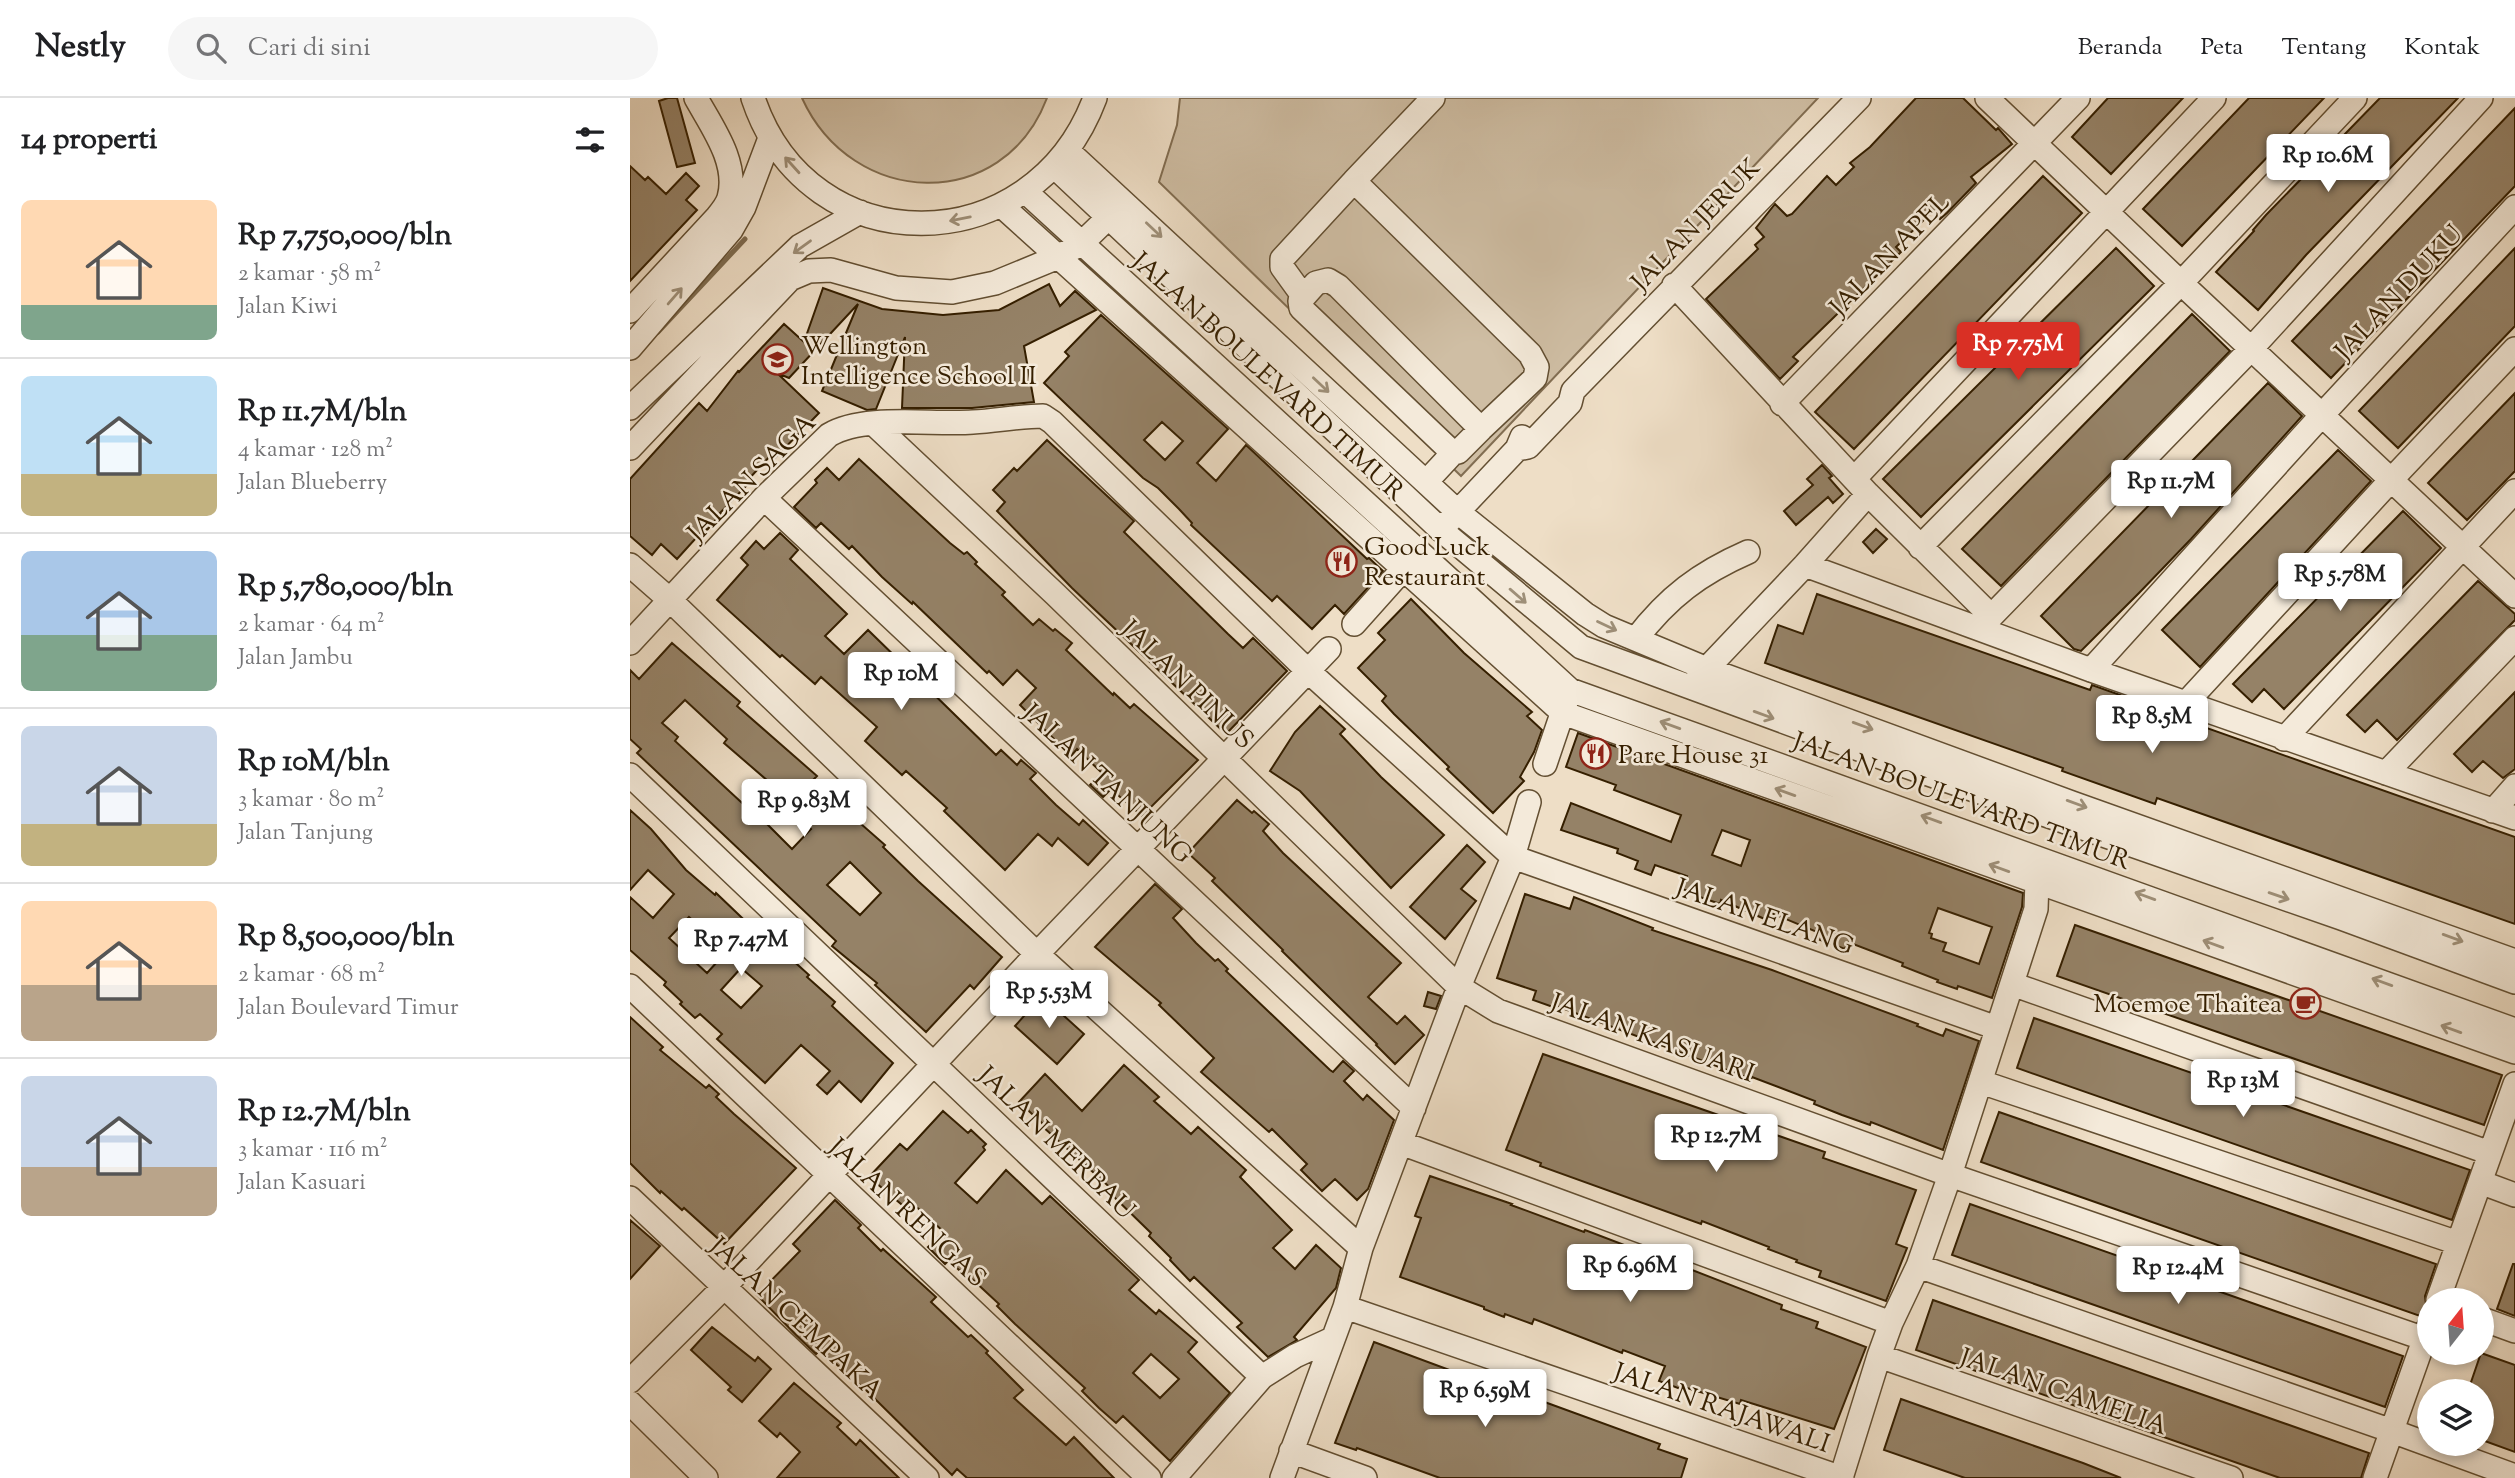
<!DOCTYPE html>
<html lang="id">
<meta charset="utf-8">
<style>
:root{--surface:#fff;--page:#f6f6f6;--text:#202124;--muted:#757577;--line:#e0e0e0;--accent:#d93025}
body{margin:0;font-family:"Sorts Mill Goudy",serif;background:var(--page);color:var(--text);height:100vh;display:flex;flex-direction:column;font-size:26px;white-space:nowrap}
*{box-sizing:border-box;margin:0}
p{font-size:23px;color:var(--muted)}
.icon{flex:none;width:38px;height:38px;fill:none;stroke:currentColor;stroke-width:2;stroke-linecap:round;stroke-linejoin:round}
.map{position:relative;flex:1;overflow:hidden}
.details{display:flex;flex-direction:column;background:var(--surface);width:630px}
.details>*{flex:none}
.needle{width:46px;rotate:17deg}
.tools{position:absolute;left:1787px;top:1190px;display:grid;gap:14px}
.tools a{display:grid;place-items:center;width:77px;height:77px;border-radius:50%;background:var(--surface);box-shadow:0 4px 10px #0003;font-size:35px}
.price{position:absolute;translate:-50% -60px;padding:0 16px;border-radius:7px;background:#fff;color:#222;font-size:23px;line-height:46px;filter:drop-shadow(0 2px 4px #0008)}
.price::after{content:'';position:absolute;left:50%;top:42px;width:21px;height:16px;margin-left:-10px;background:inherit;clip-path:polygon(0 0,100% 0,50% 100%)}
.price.selected{background:var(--accent);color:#fff}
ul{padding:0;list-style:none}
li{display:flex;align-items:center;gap:21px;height:175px;padding:0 21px}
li+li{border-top:2px solid var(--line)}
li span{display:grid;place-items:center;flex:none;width:196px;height:140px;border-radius:10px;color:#555}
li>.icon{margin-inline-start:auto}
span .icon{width:84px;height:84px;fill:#fffc;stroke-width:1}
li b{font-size:30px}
h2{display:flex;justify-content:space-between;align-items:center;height:84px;padding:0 21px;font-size:30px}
header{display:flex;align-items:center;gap:42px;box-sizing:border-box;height:98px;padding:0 35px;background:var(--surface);border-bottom:2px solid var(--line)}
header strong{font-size:33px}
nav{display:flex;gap:38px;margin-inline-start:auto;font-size:24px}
.search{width:490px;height:63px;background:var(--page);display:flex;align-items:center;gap:18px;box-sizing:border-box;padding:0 24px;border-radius:38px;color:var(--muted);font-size:26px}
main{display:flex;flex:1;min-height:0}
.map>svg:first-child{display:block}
.green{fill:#cfbea4;stroke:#826e52;stroke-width:2}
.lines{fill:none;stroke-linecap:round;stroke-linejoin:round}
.stream{stroke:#7e6b4f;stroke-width:5}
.building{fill:#958267;stroke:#351f00;stroke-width:2;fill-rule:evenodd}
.minor-casing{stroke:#634f32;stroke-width:26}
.minor{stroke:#f4eada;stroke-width:23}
.oneway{stroke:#9e8f78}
.labels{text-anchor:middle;stroke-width:5;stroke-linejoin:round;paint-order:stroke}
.street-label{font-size:26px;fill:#351f00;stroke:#f4eada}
.poi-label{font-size:26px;fill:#351f00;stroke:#f4eada;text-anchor:start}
</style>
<header>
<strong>Nestly</strong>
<div class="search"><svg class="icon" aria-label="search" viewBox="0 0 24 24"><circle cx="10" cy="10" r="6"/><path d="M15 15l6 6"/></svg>Cari di sini</div>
<nav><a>Beranda</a><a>Peta</a><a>Tentang</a><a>Kontak</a></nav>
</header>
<main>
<section class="details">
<h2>14 properti<svg class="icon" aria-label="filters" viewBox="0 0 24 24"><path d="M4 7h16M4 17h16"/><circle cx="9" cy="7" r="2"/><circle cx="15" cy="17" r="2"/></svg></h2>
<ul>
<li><span style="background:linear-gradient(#ffd9b3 75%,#7fa58c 0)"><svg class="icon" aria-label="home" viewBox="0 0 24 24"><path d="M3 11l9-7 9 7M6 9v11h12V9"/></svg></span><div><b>Rp 7,750,000/bln</b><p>2 kamar · 58 m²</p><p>Jalan Kiwi</p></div></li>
<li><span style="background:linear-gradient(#bfe0f5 70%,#c2b280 0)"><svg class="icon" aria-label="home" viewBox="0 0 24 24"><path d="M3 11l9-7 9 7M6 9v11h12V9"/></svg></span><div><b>Rp 11.7M/bln</b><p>4 kamar · 128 m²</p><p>Jalan Blueberry</p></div></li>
<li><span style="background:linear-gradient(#a9c7e8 60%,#7fa58c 0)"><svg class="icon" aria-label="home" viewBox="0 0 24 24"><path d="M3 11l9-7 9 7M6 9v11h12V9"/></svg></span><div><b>Rp 5,780,000/bln</b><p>2 kamar · 64 m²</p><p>Jalan Jambu</p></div></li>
<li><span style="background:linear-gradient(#c9d6e8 70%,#c2b280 0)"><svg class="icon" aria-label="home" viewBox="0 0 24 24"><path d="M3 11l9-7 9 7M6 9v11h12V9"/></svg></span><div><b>Rp 10M/bln</b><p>3 kamar · 80 m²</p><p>Jalan Tanjung</p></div></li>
<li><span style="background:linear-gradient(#ffd9b3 60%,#b9a48a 0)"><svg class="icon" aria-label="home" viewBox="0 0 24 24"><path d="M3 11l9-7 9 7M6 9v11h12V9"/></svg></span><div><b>Rp 8,500,000/bln</b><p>2 kamar · 68 m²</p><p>Jalan Boulevard Timur</p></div></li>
<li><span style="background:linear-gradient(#c9d6e8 65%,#b9a48a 0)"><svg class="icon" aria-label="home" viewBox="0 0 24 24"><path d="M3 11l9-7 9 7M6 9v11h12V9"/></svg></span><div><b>Rp 12.7M/bln</b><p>3 kamar · 116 m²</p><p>Jalan Kasuari</p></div></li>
</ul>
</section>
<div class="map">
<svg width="1885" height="1380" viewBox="0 0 1885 1380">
<rect width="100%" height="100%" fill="#eedec6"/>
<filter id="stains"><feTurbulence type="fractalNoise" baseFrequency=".00286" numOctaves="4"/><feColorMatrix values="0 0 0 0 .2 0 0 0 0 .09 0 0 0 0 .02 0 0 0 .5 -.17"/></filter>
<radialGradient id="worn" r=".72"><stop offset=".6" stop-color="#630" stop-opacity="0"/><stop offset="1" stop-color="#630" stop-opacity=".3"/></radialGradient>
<path class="green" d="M172,0H417C373,116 222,110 172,0Z
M550,0H1188L831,378L529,84L547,27Z"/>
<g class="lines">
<path class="stream" d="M28,234L115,141"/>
</g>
<path class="building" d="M38,0H47L65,65L47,69L29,3Z
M1286,0H1333L1366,32L1368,30L1382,46L1341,79L1346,85L1317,115L1310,121L1303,113L1266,149L1271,154L1163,259L1168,263L1150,281L1076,201L1128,151L1125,147L1134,139L1126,130L1145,106L1157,118L1162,116L1197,78L1206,87L1224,69L1220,65L1240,49Z
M1478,0H1553L1481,76L1442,39Z
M1619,0H1694L1552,148L1513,111Z
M1750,0H1828L1676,157L1628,212L1586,174L1624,133L1623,132L1636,117Z
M1885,10V88L1701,280L1662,243Z
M0,68L15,82L18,79L36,96L56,75L69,88L56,102L67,112L0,183Z
M1413,78L1452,115L1224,351L1185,314Z
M1486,150L1524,188L1291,419L1253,381Z
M1885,150V228L1768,350L1729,313Z
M419,186L430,208L445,193L466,212L394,248L404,304L342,310H272L275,239L246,311L237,312L192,293L228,206L159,280L147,275L189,315L144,361L141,357L116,384L118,386L90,415L91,416L77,432L75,430L47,461L31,446L22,457L0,438V381L69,305L77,313L108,273L109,274L154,226L174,244L193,190L252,211L313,217L369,212Z
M1562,216L1600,253L1371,488L1332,451Z
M471,217L598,331L567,365L586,383L616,347L737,461L739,460L753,473L714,516L705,507L682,531L647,498L642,503L561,427L562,425L549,411L528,390L513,380L414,285L439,258L435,254ZM532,324L553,343L535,362L514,342Z
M1638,285L1672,318L1561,441L1509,495L1451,553L1444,551L1411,518Z
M1885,295V373L1837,422L1798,385Z
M417,342L504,423L494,434L598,536L613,550L623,540L657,573L596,636L442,490L367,413L375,404L363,392L384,370L387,373Z
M1708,352L1741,383L1570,569L1532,532Z
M229,361L320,445L334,456L337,454L347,464L345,466L375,494L372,497L403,527L409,521L423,533L425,531L442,545L436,552L483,597L484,595L500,610L504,606L568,662L512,718L481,691L473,699L460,687L472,675L447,651L441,658L390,607L406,590L387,572L373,587L359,573L357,575L283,504L282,506L252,479L222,448L219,451L191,425L186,430L164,409L187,385L185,382L197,370L209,382Z
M1192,367L1202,378L1199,380L1213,396L1203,405L1198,399L1166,427L1154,413L1183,387L1177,381Z
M1773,413L1811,450L1654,611L1634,591L1622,604L1603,586Z
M1246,431L1257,441L1243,455L1233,444Z
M150,435L168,452L160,461L217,516L195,538L214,556L238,532L366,657L371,652L387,667L391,662L406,675L400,681L426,707L449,727L453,722L478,745L458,767L428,740L422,748L408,736L375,772L314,713L317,710L276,673L272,677L235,643L247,629L191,579L185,586L152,557L150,559L87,502L118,467L111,460L126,443L134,451Z
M1848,483L1885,516V522L1767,642L1747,622L1735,634L1717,617Z
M1187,496L1460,592L1462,587L1555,620L1554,622L1885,739V826L1527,700L1525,706L1432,673L1433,670L1135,565L1148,527L1173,536Z
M781,501L834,555L902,614L897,618L912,632L904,654L890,679L894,683L863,715L817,671L819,669L764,616L752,603L756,598L728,570L755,542L748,535Z
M42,545L110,604L107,608L187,678L182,683L255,747L253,749L288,783L372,859L344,891L340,887L296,934L245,887L247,885L202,848L206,843L7,655L11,651L0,641V572L9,581ZM55,602L97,641L94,645L169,710L164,715L181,731L162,751L126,715L124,716L45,643L48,639L32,625ZM220,764L251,795L230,817L197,787Z
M1885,594V671L1873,680L1853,663L1842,674L1824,656Z
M690,608L715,631L710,636L751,679L814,737L761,790L670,693L640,673L665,634Z
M948,635L1393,795L1392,809L1362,900L1328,888L1327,891L1307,884L1308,882L1272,868L1273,865L1218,844L1215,851L1190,842L1192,836L1139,814L1137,822L1091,802L1090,806L1070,799V797L1052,791L1057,778L1025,767L1021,777L1005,771L1008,763L987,755L988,751L931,732L941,705L1041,744L1051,717L984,692L986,687L936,669ZM1092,732L1120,742L1111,768L1082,757ZM1308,810L1362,829L1349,866L1313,853L1316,845L1301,840L1302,836L1299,835Z
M607,702L622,715L624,713L639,726L633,733L653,755L771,865L738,899L767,926L775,918L794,937L765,966L746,947L747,946L652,853L653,852L582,783L585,780L558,755Z
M0,712L21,731L56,772L85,797L86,795L156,862L159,859L179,877L177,879L205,904L202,908L263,965L231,1004L209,983L197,996L187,987L200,973L171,947L135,985L87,941L92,936L70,916L65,920L50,906L52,904L34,887L36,884L0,852V799L23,820L44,796L18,772L0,792ZM59,819L97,853L77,875L39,840ZM111,870L132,888L111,910L91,892Z
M837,747L855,764L831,791L846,803L815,841L780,809Z
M525,786L552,811L543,820L566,845L585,863L588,861L598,871L596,873L700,972L703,974L713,963L724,973L714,983L733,1002L737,997L764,1022L738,1091L727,1102L705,1081L692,1093L671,1072L677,1066L642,1031L639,1034L571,974L584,960L529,907L531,905L465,849Z
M895,796L940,811L944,799L1023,830L1022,832L1142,872L1288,926L1287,928L1313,938L1316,931L1349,943L1313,1052L1241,1024L1240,1027L1212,1017L1184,1006L1185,1003L1122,979L1121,981L924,907L923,909L903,902L906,893L867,880Z
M1445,827L1872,977L1854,1027L1427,878Z
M798,894L811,898L806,911L794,908Z
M412,898L454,936L427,966L385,928Z
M0,919L33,949L30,952L76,990L79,987L89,996L86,999L104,1016L166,1070L94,1146L54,1110L52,1112L31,1093L30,1095L0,1065Z
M1404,920L1840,1072L1822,1122L1387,970Z
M913,956L1195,1054L1193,1060L1286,1092L1266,1146L1277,1150L1256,1203L1189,1179L1191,1173L1166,1164L1167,1162L1138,1151L1139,1149L1108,1137L1072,1123L1071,1126L910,1068L911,1065L876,1052Z
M494,967L529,999L524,1003L561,1036L568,1029L616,1072L610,1079L662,1132L643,1150L665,1171L686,1147L711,1170L706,1190L664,1239L667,1242L638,1259L607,1229L612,1225L564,1179L560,1183L540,1162L541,1160L519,1138L521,1135L482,1097L485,1094L412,1028L413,1026L389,1004L415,976L452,1013Z
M313,1013L338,1035L341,1032L356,1046L353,1049L355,1052L325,1085L347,1105L376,1072L412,1106L420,1098L509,1182L499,1192L526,1216L529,1212L567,1244L558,1254L600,1295L540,1363L493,1318L486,1325L469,1310L452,1293L455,1290L385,1226L367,1208L369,1206L342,1181L340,1183L319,1162L315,1166L298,1149L314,1134L282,1105L277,1111L239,1079L270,1046L277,1052ZM521,1256L549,1281L530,1300L503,1275Z
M1369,1014L1806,1166L1795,1198L1797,1214L1790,1218L1351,1064Z
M800,1078L882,1106L881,1107L954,1134L955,1132L1036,1163L1037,1160L1058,1168L1057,1170L1152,1207L1151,1211L1188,1224L1186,1230L1236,1249L1204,1331L1111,1302L1110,1306L1057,1290L1056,1293L1029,1283L1035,1268L993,1252L992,1255L904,1221L902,1226L875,1216L874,1219L854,1211V1209L770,1179L791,1120L785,1118Z
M205,1102L231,1127L228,1130L251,1153L253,1151L306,1199L301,1204L338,1239L341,1237L358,1253L356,1255L393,1292L384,1300L436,1347L444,1339L484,1380H337L327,1371L322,1377L236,1292L190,1252L186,1256L166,1237L127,1197L170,1153L163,1146Z
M1340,1106L1773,1258L1755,1309L1322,1157Z
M0,1122L30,1148L0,1181Z
M1883,1166H1885V1218L1867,1211Z
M1303,1202L1739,1355L1731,1380H1650L1286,1252Z
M82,1229L125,1263L128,1259L141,1271L112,1304L98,1292L101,1289L61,1252Z
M744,1244L892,1299L893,1296L920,1306L1030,1346L1028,1351L1057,1361L1051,1380H810L727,1350L726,1352L705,1345Z
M1851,1255L1885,1267V1354L1852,1342V1293H1838Z
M164,1285L211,1325L207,1329L226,1347L230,1342L269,1380H147L170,1354L150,1335L147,1339L129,1323Z
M1271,1301L1453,1365L1491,1380H1335L1254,1352Z"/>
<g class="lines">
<defs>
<path id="minor" d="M123,0C179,168 403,166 465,0
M1357,0L1551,185L1885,498
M438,53L828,414L955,516L974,528L1077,571L1442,705L1885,863
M425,69L811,432L951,549L1264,664L1711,820L1885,884
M724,83L803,0
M396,94L940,592L1885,932
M372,108L933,615L1885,954
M1044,187L1238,396L1361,518
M673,198L652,169V161L724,83L900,256L907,269L905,280L851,331
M0,213L87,119C92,113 97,107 99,100C109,65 82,29 66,0
M0,250L101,132L114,109L140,40
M1152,306L1448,0
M0,310L170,148L230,114
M244,326L425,496L829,889L868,913L1320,1077L1795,1241
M0,350L160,181L179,173L201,172L266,190L322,194L365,185L428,159L452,145L489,109
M887,351L898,349L940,305L943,293L1229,0
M1224,381L1584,0
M796,384L823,355L828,354L851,331L708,188L698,182L686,185L670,203L671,210L823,355
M134,400L784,1010
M819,423L887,351L892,339
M1290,449L1551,185L1725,0
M0,467L40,502L407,856L731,1150
M1175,467L1461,572L1885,720
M724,526L783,460
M1350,530L1621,251L1851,0
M1006,541C1038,499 1070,475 1118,454
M0,545L134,400L199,337C234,316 301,327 343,324C366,323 389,318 413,318L422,324L678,573L883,759L1367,930
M1461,572L1692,317L1885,109
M1068,580L1175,467L1238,396
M1555,606L1761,382L1885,251
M1654,641L1885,393
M915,666L937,601
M1756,675L1885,540
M0,677L632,1279
M1863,713L1885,688
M1382,886L1860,1055
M0,888L519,1380
M1351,984L1828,1145
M771,1045L1261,1225
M1858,1087L1885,1097
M0,1100L297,1380
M1288,1168L1762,1333
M1808,1202L1885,986
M715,1209L1212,1380
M1852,1221L1885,1233
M1249,1258L1601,1380
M0,1283L94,1189L407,856L699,551
M0,1305L76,1380
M1770,1336L1885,1378
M661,1353L735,1380
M544,1380L632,1279L665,1258L702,1241
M652,1380L715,1209L731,1150L829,889L883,759L899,704
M1211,1380L1249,1258L1261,1225L1288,1168L1320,1077L1406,811L1407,783L1410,769
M1745,1380L1799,1228"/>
</defs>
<use href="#minor" class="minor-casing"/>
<use href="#minor" class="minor"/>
</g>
<defs><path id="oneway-shaft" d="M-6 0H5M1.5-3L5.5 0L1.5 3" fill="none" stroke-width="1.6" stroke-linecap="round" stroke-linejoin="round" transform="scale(1.75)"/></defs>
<g class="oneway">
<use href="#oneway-shaft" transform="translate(162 67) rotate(-132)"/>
<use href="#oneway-shaft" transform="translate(330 121) rotate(169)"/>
<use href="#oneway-shaft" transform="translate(524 132) rotate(43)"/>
<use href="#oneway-shaft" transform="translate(172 149) rotate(144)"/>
<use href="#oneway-shaft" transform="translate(45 198) rotate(-49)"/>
<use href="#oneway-shaft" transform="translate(691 287) rotate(43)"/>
<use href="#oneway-shaft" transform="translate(888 498) rotate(41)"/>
<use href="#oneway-shaft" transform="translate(977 528) rotate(25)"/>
<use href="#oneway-shaft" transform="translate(1134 617) rotate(20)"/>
<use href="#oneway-shaft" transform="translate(1040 627) rotate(-160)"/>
<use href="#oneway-shaft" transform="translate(1233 628) rotate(20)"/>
<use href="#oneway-shaft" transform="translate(1155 694) rotate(-160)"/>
<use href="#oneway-shaft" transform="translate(1447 706) rotate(20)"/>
<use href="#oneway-shaft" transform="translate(1301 721) rotate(-160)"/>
<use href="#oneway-shaft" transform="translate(1369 770) rotate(-160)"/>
<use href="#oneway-shaft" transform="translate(1515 798) rotate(-160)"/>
<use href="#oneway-shaft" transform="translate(1649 798) rotate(19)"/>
<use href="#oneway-shaft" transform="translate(1823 840) rotate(20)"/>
<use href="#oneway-shaft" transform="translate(1583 846) rotate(-160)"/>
<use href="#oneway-shaft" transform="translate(1752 884) rotate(-160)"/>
<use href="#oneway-shaft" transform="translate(1821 931) rotate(-160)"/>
</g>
<defs>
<symbol id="school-ring" viewBox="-11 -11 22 22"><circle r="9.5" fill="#f4eada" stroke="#8f2418" stroke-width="1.5"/><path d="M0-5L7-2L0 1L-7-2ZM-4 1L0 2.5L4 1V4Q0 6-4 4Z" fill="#8f2418"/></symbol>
<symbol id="restaurant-ring" viewBox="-11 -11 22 22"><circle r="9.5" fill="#f4eada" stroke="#8f2418" stroke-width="1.5"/><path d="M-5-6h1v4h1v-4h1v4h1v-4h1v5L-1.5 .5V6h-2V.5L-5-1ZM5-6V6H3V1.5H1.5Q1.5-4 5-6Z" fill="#8f2418"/></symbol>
<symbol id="cafe-ring" viewBox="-11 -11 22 22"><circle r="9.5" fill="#f4eada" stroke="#8f2418" stroke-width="1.5"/><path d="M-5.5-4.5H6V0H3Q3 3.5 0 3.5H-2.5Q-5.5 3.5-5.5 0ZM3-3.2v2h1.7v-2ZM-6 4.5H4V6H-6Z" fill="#8f2418"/></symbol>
</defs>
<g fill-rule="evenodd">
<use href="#school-ring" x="130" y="244" width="35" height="35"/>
<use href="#restaurant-ring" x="694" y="446" width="35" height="35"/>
<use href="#restaurant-ring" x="948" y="638" width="35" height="35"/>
<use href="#cafe-ring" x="1658" y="888" width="35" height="35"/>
</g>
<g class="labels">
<g class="street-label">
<text transform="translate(1065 126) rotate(-46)" y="9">JALAN JERUK</text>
<text transform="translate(1259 156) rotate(-46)" y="9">JALAN APEL</text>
<text transform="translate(1768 194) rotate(-47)" y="9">JALAN DUKU</text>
<text transform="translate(639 278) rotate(42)" y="9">JALAN BOULEVARD TIMUR</text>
<text transform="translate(121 379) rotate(-45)" y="9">JALAN SAGA</text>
<text transform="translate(558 586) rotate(44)" y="9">JALAN PINUS</text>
<text transform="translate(478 685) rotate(43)" y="9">JALAN TANJUNG</text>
<text transform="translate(1332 702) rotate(20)" y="9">JALAN BOULEVARD TIMUR</text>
<text transform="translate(1135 818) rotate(19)" y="9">JALAN ELANG</text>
<text transform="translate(1023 939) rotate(20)" y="9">JALAN KASUARI</text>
<text transform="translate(427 1044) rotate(44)" y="9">JALAN MERBAU</text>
<text transform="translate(278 1114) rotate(43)" y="9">JALAN RENGAS</text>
<text transform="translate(167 1220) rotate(43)" y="9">JALAN CEMPAKA</text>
<text transform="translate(1434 1293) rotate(19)" y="9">JALAN CAMELIA</text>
<text transform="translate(1092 1309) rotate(19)" y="9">JALAN RAJAWALI</text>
</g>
<g class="poi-label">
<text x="171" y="256">Wellington<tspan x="171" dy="30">Intelligence School II</tspan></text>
<text x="734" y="457">Good Luck<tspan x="734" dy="30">Restaurant</tspan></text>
<text x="988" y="665">Pare House 31</text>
<text x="1652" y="914" text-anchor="end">Moemoe Thaitea</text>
</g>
</g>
<rect width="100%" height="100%" filter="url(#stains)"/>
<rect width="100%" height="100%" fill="url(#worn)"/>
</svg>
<div class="tools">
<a><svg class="needle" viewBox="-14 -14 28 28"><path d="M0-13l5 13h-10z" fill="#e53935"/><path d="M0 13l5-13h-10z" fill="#757577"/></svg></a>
<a><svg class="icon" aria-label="layers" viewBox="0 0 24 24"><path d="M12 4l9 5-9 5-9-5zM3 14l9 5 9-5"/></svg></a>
</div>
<b class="price" style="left:1698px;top:96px">Rp 10.6M</b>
<b class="price selected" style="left:1388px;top:284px">Rp 7.75M</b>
<b class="price" style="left:1541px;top:422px">Rp 11.7M</b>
<b class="price" style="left:1710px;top:515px">Rp 5.78M</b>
<b class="price" style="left:271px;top:614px">Rp 10M</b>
<b class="price" style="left:1522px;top:657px">Rp 8.5M</b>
<b class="price" style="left:174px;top:741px">Rp 9.83M</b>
<b class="price" style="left:111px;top:880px">Rp 7.47M</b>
<b class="price" style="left:419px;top:932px">Rp 5.53M</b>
<b class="price" style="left:1613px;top:1021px">Rp 13M</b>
<b class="price" style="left:1086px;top:1076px">Rp 12.7M</b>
<b class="price" style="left:1000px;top:1206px">Rp 6.96M</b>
<b class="price" style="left:1548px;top:1208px">Rp 12.4M</b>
<b class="price" style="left:855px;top:1331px">Rp 6.59M</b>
</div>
</main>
